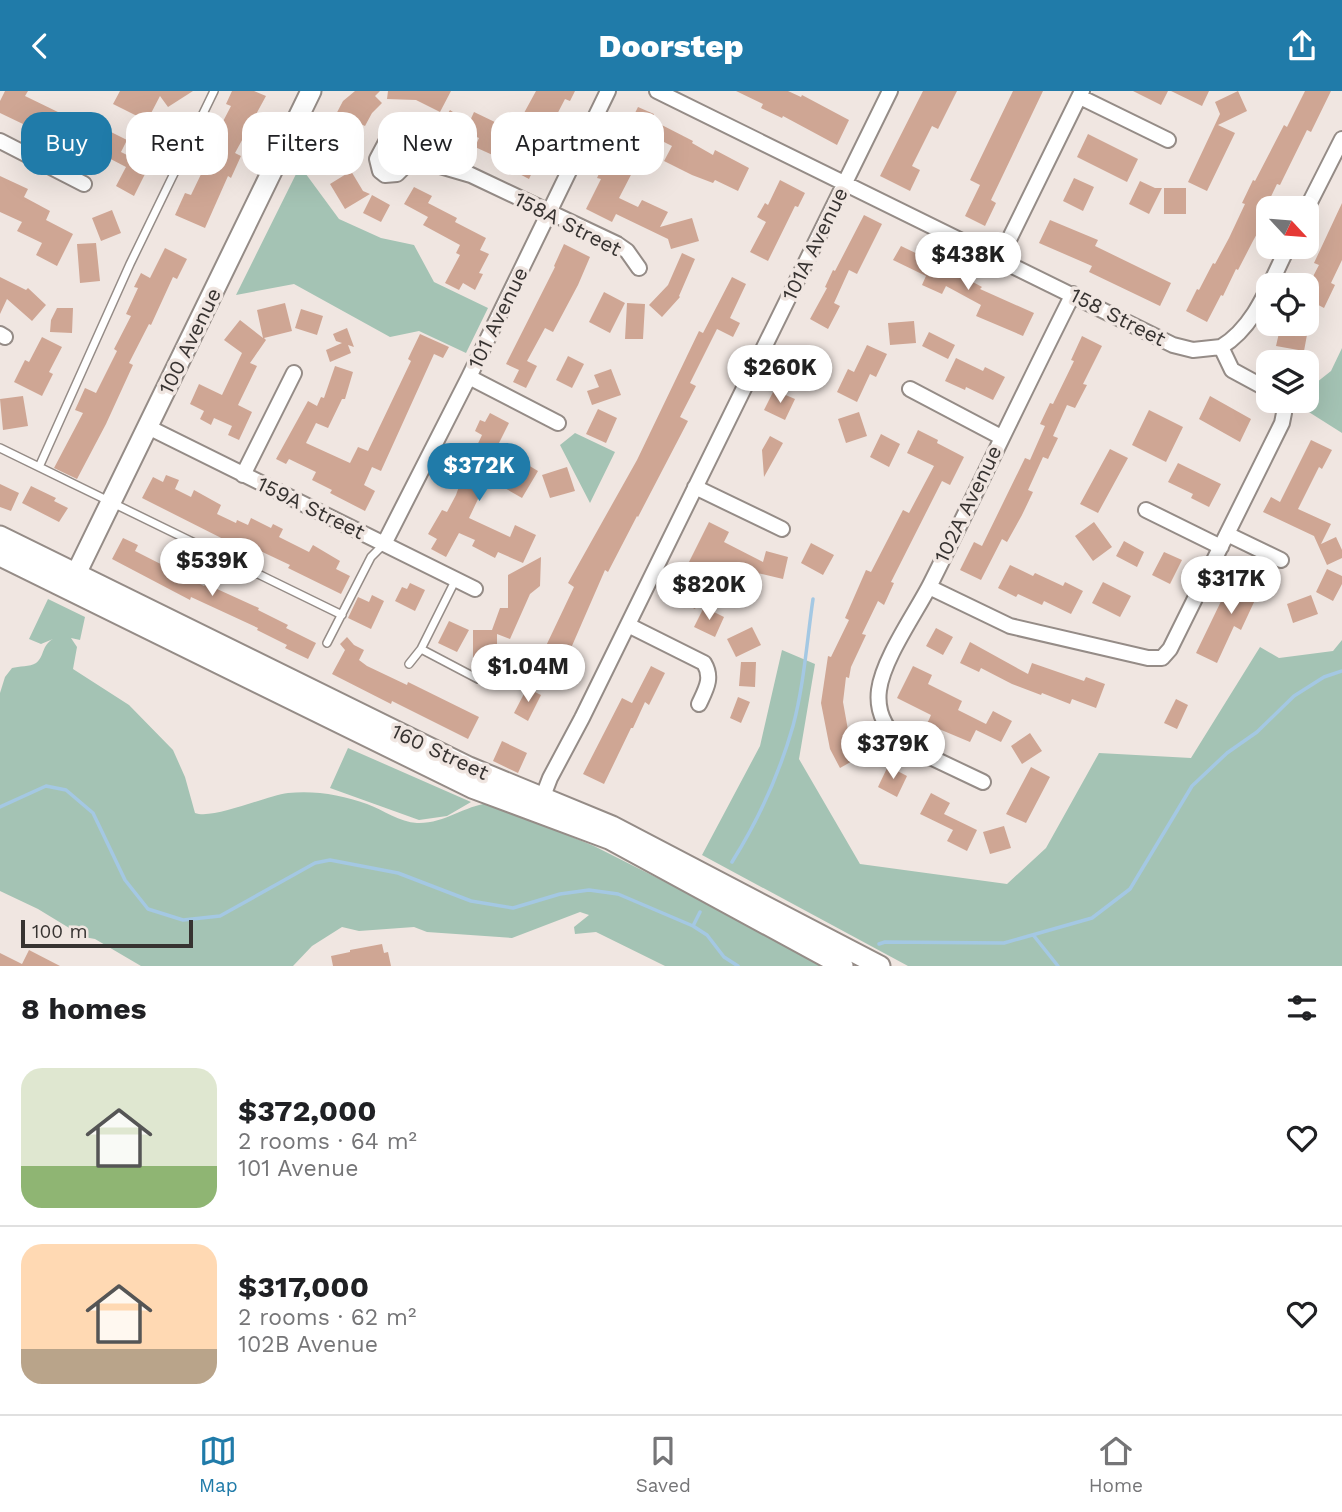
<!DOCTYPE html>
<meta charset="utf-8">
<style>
:root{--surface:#fff;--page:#f2f2f2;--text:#202124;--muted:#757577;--line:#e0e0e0;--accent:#207ba9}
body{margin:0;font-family:"Work Sans",sans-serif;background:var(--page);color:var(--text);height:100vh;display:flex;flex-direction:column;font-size:26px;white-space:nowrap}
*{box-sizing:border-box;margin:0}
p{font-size:23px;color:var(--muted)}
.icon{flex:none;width:38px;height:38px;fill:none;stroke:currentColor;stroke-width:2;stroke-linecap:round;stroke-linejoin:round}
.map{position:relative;height:875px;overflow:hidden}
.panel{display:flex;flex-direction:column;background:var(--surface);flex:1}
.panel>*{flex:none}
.hud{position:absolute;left:21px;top:21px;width:700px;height:63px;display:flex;gap:14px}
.needle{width:46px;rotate:116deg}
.fabs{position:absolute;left:1256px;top:105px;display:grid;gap:14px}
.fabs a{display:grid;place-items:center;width:63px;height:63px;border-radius:14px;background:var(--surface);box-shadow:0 7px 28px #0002;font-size:35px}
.scale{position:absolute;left:21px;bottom:18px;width:172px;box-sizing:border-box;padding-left:7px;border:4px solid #373331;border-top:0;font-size:19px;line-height:24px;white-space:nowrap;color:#373331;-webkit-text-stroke:5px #f0e6e1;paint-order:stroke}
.price{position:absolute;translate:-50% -60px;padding:0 16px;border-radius:24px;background:#fff;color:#222;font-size:23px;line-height:46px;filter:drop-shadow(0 2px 4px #0008)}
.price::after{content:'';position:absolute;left:50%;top:42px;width:21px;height:16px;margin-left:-10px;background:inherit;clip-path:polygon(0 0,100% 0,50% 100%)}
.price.active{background:var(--accent);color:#fff}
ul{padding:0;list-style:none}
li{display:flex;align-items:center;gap:21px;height:175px;padding:0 21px}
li+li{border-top:2px solid var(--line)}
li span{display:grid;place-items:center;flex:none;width:196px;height:140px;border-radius:21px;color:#555}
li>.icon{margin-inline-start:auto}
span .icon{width:84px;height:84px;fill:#fffc;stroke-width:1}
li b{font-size:30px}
h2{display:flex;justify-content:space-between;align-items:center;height:84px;padding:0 21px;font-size:30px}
.tag{padding:0 24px;border-radius:21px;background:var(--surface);box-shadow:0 7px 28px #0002;font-size:24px;line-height:63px}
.tag.active{background:var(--accent);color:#fff}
header{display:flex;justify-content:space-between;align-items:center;height:91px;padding:0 21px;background:var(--accent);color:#fff;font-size:32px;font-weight:800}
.tab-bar{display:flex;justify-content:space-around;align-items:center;height:98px;border-top:2px solid var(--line);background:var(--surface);font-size:19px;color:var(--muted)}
.tab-bar a{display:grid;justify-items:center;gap:4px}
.tab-bar .active{color:var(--accent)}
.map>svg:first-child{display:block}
.green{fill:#a4c3b4}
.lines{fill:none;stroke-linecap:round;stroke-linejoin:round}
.stream{stroke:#a4c8e3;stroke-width:3.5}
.building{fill:#cfa694}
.lane-casing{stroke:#958c87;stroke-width:10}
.street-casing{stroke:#958c87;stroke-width:18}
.secondary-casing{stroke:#958c87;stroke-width:23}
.lane{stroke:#fff;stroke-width:7}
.street{stroke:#fff;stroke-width:14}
.secondary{stroke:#fff;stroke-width:19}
.labels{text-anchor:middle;stroke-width:7;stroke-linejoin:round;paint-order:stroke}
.street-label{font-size:21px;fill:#373331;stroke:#f0e6e1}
</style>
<header><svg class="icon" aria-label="back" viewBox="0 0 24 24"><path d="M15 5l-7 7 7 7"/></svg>Doorstep<svg class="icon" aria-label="share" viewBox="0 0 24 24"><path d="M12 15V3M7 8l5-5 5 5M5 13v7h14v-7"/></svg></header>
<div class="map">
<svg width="1342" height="875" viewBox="0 0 1342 875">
<rect width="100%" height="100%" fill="#f0e6e1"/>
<path class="green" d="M300,75L339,128L381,147L414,154L434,191L488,217L466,262L419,240L390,246L294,193L236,204Z
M1342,257V342L1293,311L1307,310V299L1331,280Z
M575,342L615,361L590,412L560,354Z
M48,508L85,526L80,549L71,547L77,556L73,578L129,614L173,659L185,686L195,722C213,729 265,705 288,702C314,699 343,704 367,713C383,719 400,731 417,732C444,733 464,715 489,712L594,755L832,875H665L596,841L575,843L574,836L589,824L580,821L512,847L427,841L414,836L359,840L342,836L312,855L293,875H141L95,848L84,846L38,818L0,800V602L5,586L12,577C19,575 30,576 36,572C45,565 41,555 53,548L41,553L29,548Z
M1342,549V875H908L702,764L760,655L782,559L815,573L799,668L860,773L1007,793L1046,757L1099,662L1191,667L1260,556L1279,567L1333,560Z
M348,657L471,711L447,725L419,729L330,697Z"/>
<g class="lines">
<path class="stream" d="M0,716L46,695L66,699L93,722L125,789L148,818L183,829L220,825L315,772L330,769L398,782L471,810L513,817L560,803L589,799L618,803L693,835L707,844L724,866L738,875
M732,771C759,728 779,684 793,635C804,594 807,549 813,508
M693,835L700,821
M1034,845L1058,875
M879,853L885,851L1004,852L1092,827L1130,798L1192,695L1227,662L1257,641L1294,605L1324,586L1342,580"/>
</g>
<path class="building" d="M5,0H28L25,5L97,40L99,35L127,49L121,61L149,75L134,105L116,95L126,76L76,50L74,53L48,40L46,44L0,22V10Z
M120,0H193L168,16L160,5L147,30L113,13Z
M232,0H254L266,5L235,62L241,65L231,87L228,85L205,137L175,124L185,102L191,104L205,75L201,73L231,15L226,13Z
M355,0H380L375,5L382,12L372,22L365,35L356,31L343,58L350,59L348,75L320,72L323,48L343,10Z
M388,0H451L440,21L416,9L387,8Z
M536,0H575L570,10L565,8L551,35L545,32L538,48L546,52L529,88L495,70L497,66L475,56L479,47L461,39L452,52L439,44L443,39L439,36L450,19L469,32L474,21L499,33L493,47L511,57L528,23L524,22Z
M736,0H788L801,6L802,4L849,29L837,54L783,25L782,27L761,17L763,13Z
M923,0H957L938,38L932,35L912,75L920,79L910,100L880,85Z
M1013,0H1043L991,109L996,112L985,135L965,125L980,94L970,89Z
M1133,0H1168L1161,14Z
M1171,0H1209L1202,15Z
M1238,0L1247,20L1218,34L1235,42L1207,100L1188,91L1220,23L1215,11Z
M1305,0H1331L1311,41L1307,39L1280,94L1277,93L1261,126L1265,128L1253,150L1238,179L1236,178L1223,205L1221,204L1207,231L1186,220L1197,198L1199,199L1213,172L1215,173L1229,147L1245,113L1242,112L1253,89L1255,90L1284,34L1287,36Z
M638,16L654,23L652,29L693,50L692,52L713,64L715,59L749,77L738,100L715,89L713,92L692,84L664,70L672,55L646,42L645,44L639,41L623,73L634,78L619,107L638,116L642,109L668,121L660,136L692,127L699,150L671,158L668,148L616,123L612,131L586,118L601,88L597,87L620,38L623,40L631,23L634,24Z
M1088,43L1138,68L1127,91L1077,66Z
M351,80L363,100L370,103L345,118L330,93Z
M0,85L28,98L24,106L50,120L46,129L73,143L57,175L36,164L42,152L17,140L22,131L0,121Z
M1074,87L1094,96L1083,120L1063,110Z
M780,89L805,102L798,116L795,115L768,170L750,161L766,131L757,126L765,112L768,114Z
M1140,90L1155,97H1162L1149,123L1129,113Z
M414,96L432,105L428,112L457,127L455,131L486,147L480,159L489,163L479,182L483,183L475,199L463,192L459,199L445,192L460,164L456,162L460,154L423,134L428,126L404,113Z
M1164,97H1186V123H1164Z
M372,104L390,114L381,131L363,122Z
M1342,112V169L1331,192L1335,194L1324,217L1307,208V197L1319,174L1314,172Z
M112,119L121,142L101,150L92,127Z
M864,124L882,133L857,183L849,179L834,212L840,215L828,238L810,228L827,197L825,196L833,179L835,180Z
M1050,129L1098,149L1095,155L1171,192L1160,215L1089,181L1092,175L1039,152Z
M96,152L100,190L80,192L77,153Z
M564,153L590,166L578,194L553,241L545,237L527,270L537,275L526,297L513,291L519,279L506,273L555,176L554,175Z
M901,155L953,180L982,196L980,198L1034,222L1023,245L976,225L981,214L946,195L942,203L922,194L926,185L893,169Z
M165,157L187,168L177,188L173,186L151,234L149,233L129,272L133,274L106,333L77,388L54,377L83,322L75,319L85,297L96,302L117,260L114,258L131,225L126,223L138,197L134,196L141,182L150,187Z
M682,162L695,168L679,205L680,206L662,226L649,214L668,194Z
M0,186L26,199L28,197L46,214L32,230L7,208L0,223Z
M732,186L746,193L730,227L740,232L733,246L717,238L690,292L696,295L680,326L688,330L638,426L637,425L608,481L605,479L558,587L533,575L543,556L545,557L574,496L568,492L637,369L699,240L703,242Z
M604,201L625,212L610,242L589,231Z
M285,212L292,240L264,247L266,249L250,272L257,275L238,314L252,321L239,349L228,344L232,335L214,327L211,334L200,328L204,320L190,313L199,293L222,304L242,262L224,249L240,229L263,247L257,219Z
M627,212L645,213L643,248H625Z
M57,217H73L72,242L50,241L51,229Z
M301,218L323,225L317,244L295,237Z
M914,230L916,252L890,254L888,232Z
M1281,233H1309L1304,260L1276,255Z
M347,237L354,256L348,254L351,262L330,271L326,259L342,252L336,250L333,243Z
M929,241L955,254L948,268L922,255Z
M420,243L449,256L443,267L434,263L381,380L372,376L364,394L375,400L365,420L330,402L332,399L312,389L316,381L289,368L286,373L276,368L308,310L317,315L321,306L324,307L335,275L353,281L345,308H342L328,337L316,332L306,352L350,372L358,356L368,360L411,270L408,268Z
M1082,245L1102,255L1083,293L1087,294L1075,317L1067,314L1053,345L1058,347L1048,368L1043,366L1028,399L1033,401L1022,424L1007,451L1002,448L981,489L960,479L974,451L982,455L1025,367L1030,369L1045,335L1040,333L1050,312L1053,313L1074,270L1071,269Z
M42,246L62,256L49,281L53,283L42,305L14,291L25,269L29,271Z
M867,254L887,263L876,286L870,283L857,311L837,301L848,278L854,281Z
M797,257L815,267L803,289L785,280Z
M568,265L584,273L572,297L556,289Z
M956,267L983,280L985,276L1005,286L993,309L966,296L965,299L945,290Z
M611,278L621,304L592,314L587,300L599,296L594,284Z
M774,299L795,308L785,329L764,319Z
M23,305L28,335L3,339L0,308Z
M1210,305L1251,328L1240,351L1199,328Z
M598,318L617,327L606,352L586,343Z
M1149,319L1183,336L1166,371L1132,354Z
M859,321L867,345L846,352L838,328Z
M490,322L509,332L496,358L499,359L485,386L488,387L469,427L510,446L515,434L536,444L523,472L498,461L495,467L472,455L475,449L459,442L446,466L431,458L437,448L428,443L442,419L447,421L456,404L461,390L455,387L462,372L468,360L473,363L482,344L475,340L480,329L485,331Z
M918,339L938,349L937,352L964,366L950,394L942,390L891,491L894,492L884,514L878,510L862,543L866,544L851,576L849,587L846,586L843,611L848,639L863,664L840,677L830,658L821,612L828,565L831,566L849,529L845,527L866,479L871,481L903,419L909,422L934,375L907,362Z
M881,343L900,353L889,376L870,366Z
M770,345L783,352L764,386L762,359Z
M1311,349L1332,359L1322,378L1319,376L1298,418L1331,433L1321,453L1336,446L1342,459V467L1327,474L1314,445L1263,421L1271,406L1280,411Z
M1110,358L1128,367L1098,422L1080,413Z
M518,368L538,380L522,407L503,396Z
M1178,372L1221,393L1209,416L1191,407L1193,403L1168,391Z
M567,376L575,400L550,407L542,384Z
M166,384L179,389L175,398L191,406L194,399L221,414L217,423L236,432L237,429L248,434L251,427L271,437L273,433L283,438L279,446L309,461L313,454L340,470L336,478L350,485L341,503L288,477L290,474L252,456L249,461L142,407L153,386L163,391Z
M0,393L19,402L11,420L0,416Z
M31,395L56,407L54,410L68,417L59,431L22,412Z
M709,431L729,441L724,451L763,471L766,460L788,466L783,488L753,481L744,498L709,481L700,500L703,502L695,518L682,512L696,482L686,477Z
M1094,431L1112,456L1093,470L1075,445Z
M123,447L138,454L135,460L204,495L206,493L259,517L258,519L288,534L286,537L316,552L308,568L285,557L287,554L257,539L258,537L191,506L190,509L112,468Z
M1124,450L1144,461L1137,476L1116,465Z
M811,452L834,464L823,484L801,472Z
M1164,461L1182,469L1170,493L1152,484Z
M541,466L540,495L530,503L510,548L497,543V568L473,569V539H492L500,517H508V484Z
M1010,474L1033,485L1035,482L1063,495L1065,491L1083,500L1071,523L1044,510L1042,514L1018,503L1016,506L998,497Z
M1327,478L1342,485V493L1333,510L1316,501Z
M1244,482L1268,493L1259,511L1255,509L1241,539L1234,535L1217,572L1196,562L1226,500L1234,504Z
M1103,491L1131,505L1120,526L1092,512Z
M410,492L425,499L415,520L395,510L402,496L407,498Z
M372,504L384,510L371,538L348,527L358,506L369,511Z
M1311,504L1318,523L1293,532L1287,513Z
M704,516L724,526L715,546L694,536Z
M449,530L469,539L457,561L438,552Z
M752,536L761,554L736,566L727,548Z
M936,537L953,546L943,564L926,555Z
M347,546L354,554L364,559L359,569L367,575L407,594L408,591L479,626L468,648L392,610L391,613L332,583L345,559L340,553Z
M970,551L1028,583L1032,572L1084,590L1086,586L1105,593L1096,617L1072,608L1070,613L1042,602L1041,604L1012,593L981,577L979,581L960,572Z
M741,571H756L755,596L739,595Z
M651,575L665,582L649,614L645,611L633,637H631L604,693L583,683L622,607L632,612Z
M913,575L932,584L928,593L962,610L958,619L986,633L993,620L1012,630L1001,651L976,639L970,651L927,633L931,624L897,607Z
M527,597L541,604L528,630L514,622Z
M738,606L750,611L741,632L730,627Z
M1176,608L1188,614L1177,638L1164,632Z
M1030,642L1042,660L1022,673L1011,655Z
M502,650L527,662L518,682L493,670Z
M888,675L907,685L897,706L878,696Z
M1031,676L1050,686L1026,732L1006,723Z
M931,702L950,712L944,723L977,739L967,760L947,750L953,739L920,723Z
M1004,735L1011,757L990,763L983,741Z
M382,853L384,862L388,861L391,875H333L331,865L350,861V859Z
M29,859L60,875H0V862L22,873Z"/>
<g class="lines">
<defs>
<path id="lane" d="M214,0L130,173L39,376L342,524
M0,357L39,376
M456,488L421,558L478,588
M327,552L371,466L384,453
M409,573L421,558"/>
<path id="street" d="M657,0L1173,254L1193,259L1221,256L1232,279L1269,299
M1080,6L1168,49
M0,50L84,93
M413,67L397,83L385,84L380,80L377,68L394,36L406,35C417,43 415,55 413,67L471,84L617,153L627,160L639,177
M1307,117L1342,48
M1000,167L1082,0
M0,243L5,246
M1221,256C1256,235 1270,191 1288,156
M469,286L558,332
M910,298L1001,346
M148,336L475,498
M243,384L294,282
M695,396L782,438
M1146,419L1221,456
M1227,443L1281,469
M384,453L469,286L608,0
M929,496L1010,535L1148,567H1162L1170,558L1282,332L1284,322L1281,310
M628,534L704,572C713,587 706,598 699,613
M983,691L905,654C887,641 876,622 879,599C883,568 915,523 930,494C978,398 1024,300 1073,203
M540,713L550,687L582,627L890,0"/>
<path id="secondary" d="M0,445L469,676L612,735L880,875
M0,465L472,697L609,748L843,875
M71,493L311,0"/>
</defs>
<use href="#lane" class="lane-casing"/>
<use href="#street" class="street-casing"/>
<use href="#secondary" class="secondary-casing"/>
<use href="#lane" class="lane"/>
<use href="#street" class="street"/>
<use href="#secondary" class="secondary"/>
</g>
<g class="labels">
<g class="street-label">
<text transform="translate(568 133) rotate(27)" y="7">158A Street</text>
<text transform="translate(815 153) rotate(-64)" y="7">101A Avenue</text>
<text transform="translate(1118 226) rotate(27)" y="7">158 Street</text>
<text transform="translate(498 227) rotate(-64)" y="7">101 Avenue</text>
<text transform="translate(190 250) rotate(-64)" y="7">100 Avenue</text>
<text transform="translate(968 413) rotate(-64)" y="7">102A Avenue</text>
<text transform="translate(311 417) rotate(26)" y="7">159A Street</text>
<text transform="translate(440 661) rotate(25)" y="7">160 Street</text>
</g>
</g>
</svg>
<div class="fabs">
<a><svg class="needle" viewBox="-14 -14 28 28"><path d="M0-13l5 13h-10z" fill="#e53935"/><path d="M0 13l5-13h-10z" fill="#757577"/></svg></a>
<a><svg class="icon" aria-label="locate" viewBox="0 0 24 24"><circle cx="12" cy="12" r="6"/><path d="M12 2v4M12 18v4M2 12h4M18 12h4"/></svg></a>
<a><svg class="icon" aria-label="layers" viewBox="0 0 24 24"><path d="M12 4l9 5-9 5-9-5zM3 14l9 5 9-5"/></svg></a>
</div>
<div class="scale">100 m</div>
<b class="price" style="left:968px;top:201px">$438K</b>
<b class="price" style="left:780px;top:314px">$260K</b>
<b class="price active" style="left:479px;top:412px">$372K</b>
<b class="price" style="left:212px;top:507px">$539K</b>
<b class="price" style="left:1231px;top:525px">$317K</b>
<b class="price" style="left:709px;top:531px">$820K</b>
<b class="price" style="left:528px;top:613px">$1.04M</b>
<b class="price" style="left:893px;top:690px">$379K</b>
<div class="hud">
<a class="tag active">Buy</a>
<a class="tag">Rent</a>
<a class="tag">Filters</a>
<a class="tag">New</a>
<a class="tag">Apartment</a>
</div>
</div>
<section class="panel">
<h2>8 homes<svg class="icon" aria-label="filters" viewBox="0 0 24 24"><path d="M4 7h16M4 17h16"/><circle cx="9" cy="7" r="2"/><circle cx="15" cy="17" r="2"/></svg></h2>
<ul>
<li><span style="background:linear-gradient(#dfe7d0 70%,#8fb573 0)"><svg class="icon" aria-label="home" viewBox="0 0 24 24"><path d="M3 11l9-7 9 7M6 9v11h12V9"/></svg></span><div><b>$372,000</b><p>2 rooms · 64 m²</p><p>101 Avenue</p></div><svg class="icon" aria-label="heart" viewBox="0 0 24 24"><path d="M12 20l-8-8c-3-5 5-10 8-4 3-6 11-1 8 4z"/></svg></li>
<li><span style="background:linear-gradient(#ffd9b3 75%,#b9a48a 0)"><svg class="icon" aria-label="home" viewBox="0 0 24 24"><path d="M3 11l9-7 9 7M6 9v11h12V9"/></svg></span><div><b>$317,000</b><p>2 rooms · 62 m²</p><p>102B Avenue</p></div><svg class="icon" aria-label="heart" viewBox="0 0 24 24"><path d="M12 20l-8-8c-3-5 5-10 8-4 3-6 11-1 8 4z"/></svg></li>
</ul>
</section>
<nav class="tab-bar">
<a class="active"><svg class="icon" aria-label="map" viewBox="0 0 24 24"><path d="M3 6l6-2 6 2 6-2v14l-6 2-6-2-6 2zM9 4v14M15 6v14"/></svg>Map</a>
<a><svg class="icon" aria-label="saved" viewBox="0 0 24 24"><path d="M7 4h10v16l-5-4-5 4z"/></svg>Saved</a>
<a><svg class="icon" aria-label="home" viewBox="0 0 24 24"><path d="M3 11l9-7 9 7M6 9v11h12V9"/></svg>Home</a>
</nav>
